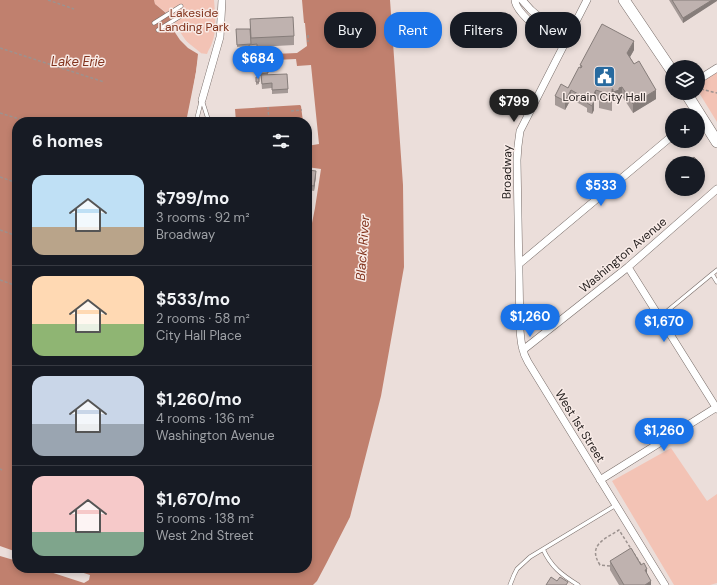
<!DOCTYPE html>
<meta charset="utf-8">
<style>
:root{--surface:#171b24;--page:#20242c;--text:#f1f3f6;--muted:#9ea1a6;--line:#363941;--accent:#1a73e8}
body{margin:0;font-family:"DM Sans",sans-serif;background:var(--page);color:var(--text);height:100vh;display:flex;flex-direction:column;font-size:15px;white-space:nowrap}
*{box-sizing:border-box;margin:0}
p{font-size:13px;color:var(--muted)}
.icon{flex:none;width:22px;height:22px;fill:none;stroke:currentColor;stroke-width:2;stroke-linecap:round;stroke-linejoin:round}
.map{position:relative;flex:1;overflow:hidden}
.panel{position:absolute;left:12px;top:117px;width:300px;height:456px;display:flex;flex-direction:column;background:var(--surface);border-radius:16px;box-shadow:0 2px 6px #0003}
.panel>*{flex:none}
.top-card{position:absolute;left:324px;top:12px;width:333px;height:36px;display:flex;gap:8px}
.buttons{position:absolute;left:665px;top:60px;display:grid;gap:8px}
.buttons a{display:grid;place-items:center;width:40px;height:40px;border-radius:50%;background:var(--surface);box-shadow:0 2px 6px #0003;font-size:20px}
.price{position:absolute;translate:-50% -34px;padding:0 9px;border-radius:14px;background:var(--accent);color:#fff;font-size:13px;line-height:26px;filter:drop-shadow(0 1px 2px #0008)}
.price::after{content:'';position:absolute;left:50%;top:24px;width:12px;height:9px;margin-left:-6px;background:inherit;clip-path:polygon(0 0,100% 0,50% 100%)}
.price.current{background:#222;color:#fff}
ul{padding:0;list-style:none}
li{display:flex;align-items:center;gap:12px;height:100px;padding:0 20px}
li+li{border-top:1px solid var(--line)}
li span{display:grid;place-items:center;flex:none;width:112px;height:80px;border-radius:12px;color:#555}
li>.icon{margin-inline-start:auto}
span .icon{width:48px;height:48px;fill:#fffc;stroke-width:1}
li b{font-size:17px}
h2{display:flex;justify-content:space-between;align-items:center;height:48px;padding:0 20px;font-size:17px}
.tag{padding:0 14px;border-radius:16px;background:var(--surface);box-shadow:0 2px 6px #0003;font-size:14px;line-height:36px}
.tag.current{background:var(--accent);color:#fff}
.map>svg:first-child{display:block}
.green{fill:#f3c3b5}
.water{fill:#c0806e}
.pier{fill:#ebdeda}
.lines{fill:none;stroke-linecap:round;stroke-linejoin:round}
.service-casing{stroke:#786d69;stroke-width:4.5}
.minor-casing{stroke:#786d69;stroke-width:8}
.primary-casing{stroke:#786d69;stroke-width:12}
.path{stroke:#9c928f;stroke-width:1.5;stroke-dasharray:3 2;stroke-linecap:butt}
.service{stroke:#fff;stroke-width:3.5}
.minor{stroke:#fff;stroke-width:7}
.primary{stroke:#fff;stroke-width:11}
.wall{fill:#a49996}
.shaded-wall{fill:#867d7a}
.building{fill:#bfb2af;stroke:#867d7a}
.labels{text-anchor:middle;stroke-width:3;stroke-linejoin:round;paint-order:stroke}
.park-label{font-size:12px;fill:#81331c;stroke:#f8ebe7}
.poi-label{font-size:12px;fill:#221d1c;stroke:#f8ebe7}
.street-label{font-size:12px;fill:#221d1c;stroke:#f8ebe7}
.water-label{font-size:13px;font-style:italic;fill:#82331d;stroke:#f8ebe7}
</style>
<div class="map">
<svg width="717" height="585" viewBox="0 0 717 585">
<rect width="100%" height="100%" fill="#ebdeda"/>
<path class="green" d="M154,0H214C215,13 217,30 212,43C211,47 208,50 207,54L199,53L193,49L172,24L167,13L155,4Z
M717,72V122L698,91C699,81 709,77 717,72Z
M671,448L707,501L717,494V583L710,585H674L612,481Z"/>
<path class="water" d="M0,0H154L155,4L166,13H167L173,23V24L185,42L199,53L188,122H17V568H307V248L315,208L321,169L307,167V146L319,144L311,65L297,66L296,59L275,60L274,54L297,53L307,46L305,23H304L302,0H390L403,185L404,267L381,396L350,517L326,564L317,581L313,585H0Z
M300,105L301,106L303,122H236L235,109Z"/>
<path class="pier" d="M175,22V24L186,41L201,53L202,66L194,103L193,104L189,122H186L196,72L198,54L188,48L180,40L170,25Z
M0,546L17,552V561L0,556Z
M38,568H68L90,575L89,580L84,583Z"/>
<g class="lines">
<defs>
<path id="service" d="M154,23L181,6
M158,30L184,14
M202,100L209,122
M196,122L201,102
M712,274L717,270
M660,317L712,274L717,282
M543,549C551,567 562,575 578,585
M510,585L514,575L517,569L530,557L616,505"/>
<path id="minor" d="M515,0C515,11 538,29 547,36L554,34L551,27L531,10L522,0
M587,0L520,131L518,146L517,160L520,330C521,342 522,352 528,362L665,585
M698,80L717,68
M202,100L220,37L222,0
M519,264L672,136
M628,267L717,409
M523,350L628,267L717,189
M600,480L717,407"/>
<path id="primary" d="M624,0L672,71
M686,93L717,142"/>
</defs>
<use href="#service" class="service-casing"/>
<use href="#minor" class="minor-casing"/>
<use href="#primary" class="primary-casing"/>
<path class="path" d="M48,0L74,9
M308,35V42
M0,48L104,82
M701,89L717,93
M268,107L269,122
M291,111L302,110
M0,113L29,122
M0,177L17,183
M0,230L17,236
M0,280L17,286
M0,469L2,470
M610,566L600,565C587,545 605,539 619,530L642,566"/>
<use href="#service" class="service"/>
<use href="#minor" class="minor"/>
<use href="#primary" class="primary"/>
</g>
<path class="wall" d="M669,0H717L683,23Z
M250,19L294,36V45L257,47V53H254L255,64L237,65V52L250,51V46L237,47L236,29H250L251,45Z
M634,50L630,57L656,99L633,113L622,96H619V99L613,101V98H612V111L599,108V100L596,99L594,102V110L592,114L587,112V108L571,99L565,110L555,105V96L568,88L580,67V65Z
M260,67L268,73V75L288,89V93L272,94V88L262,89L261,76H260Z
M256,77H259V84L256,85Z
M307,173L316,175L314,191L307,190Z
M610,561L641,565L647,574L651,585H619L610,570Z"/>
<path class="shaded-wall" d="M712,0H717V1L683,23V18Z
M634,41V50L627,62V53Z
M622,87V96H619V99L613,101V92L619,88Z
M612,89H613V98H612V111Z
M571,90V99L565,110V101Z
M596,90V99L594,102V110L592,114V106L593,103V95Z
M656,90V99L633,113V104Z
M701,164V169L698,171V166Z
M316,171V175L314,191V186Z
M647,569V578L645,570Z
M651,581V585H645Z"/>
<path class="building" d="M672,0H712L683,18Z
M293,17L294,36L251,38L250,19Z
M602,24L634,41L627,53L634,64L639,61L656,90L633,104L622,87L619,88V90L613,92V89H612V102L599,99L602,92L596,90L593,95H592L590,98L594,101L592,106L587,103L589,100L571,90L565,101L555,96L561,84L568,88L579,67L581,68L582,66L580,65Z
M236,29H250L251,44L237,45Z
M257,44V51H254L255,62L237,63V52L250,51L249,45Z
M260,67H268V73L260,74Z
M287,74L288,89L272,90V83L262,84L261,75Z
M256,77H259V82H256Z
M694,157L701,164L698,166V163H687Z
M308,170L316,171L314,186L307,185Z
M631,548L641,565L644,563L647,569L645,570L651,581L645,585H624L610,561Z
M551,577L557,581L560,577L568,582L566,585H546Z"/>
<defs>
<symbol id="civic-square" viewBox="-11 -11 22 22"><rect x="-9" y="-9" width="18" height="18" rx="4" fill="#276a9f" stroke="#f8ebe7"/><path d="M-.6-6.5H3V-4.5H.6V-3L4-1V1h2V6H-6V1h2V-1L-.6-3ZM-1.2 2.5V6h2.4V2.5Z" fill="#fff"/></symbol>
</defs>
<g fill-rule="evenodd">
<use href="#civic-square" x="592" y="64" width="25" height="25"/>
</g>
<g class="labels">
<g class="park-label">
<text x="194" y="17">Lakeside<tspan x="194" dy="14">Landing Park</tspan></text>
</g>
<g class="poi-label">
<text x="604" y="101">Lorain City Hall</text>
</g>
<g class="street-label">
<text transform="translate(507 172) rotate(-89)" y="4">Broadway</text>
<text transform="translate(623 255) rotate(-40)" y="4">Washington Avenue</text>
<text transform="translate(580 426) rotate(58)" y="4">West 1st Street</text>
</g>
<g class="water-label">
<text x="78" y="66">Lake Erie</text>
<text transform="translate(362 248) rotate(-86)" y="5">Black River</text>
</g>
</g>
</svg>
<div class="buttons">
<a><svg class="icon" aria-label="layers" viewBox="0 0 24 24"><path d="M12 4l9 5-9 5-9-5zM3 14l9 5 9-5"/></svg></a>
<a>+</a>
<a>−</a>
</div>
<b class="price" style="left:258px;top:80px">$684</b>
<b class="price current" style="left:514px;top:123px">$799</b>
<b class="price" style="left:601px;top:207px">$533</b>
<b class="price" style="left:530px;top:338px">$1,260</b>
<b class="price" style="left:664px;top:343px">$1,670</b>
<b class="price" style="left:664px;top:452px">$1,260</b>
<div class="top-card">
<a class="tag">Buy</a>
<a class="tag current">Rent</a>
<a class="tag">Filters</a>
<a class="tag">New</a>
</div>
<section class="panel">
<h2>6 homes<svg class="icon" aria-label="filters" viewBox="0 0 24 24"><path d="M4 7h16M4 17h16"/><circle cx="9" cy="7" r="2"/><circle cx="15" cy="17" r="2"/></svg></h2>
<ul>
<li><span style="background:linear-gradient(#bfe0f5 65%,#b9a48a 0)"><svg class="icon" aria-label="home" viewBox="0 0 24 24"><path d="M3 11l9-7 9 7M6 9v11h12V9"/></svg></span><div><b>$799/mo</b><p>3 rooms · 92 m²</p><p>Broadway</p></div></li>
<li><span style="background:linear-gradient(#ffd9b3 60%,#8fb573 0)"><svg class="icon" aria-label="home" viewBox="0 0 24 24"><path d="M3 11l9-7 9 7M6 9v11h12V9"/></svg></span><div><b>$533/mo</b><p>2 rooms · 58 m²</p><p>City Hall Place</p></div></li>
<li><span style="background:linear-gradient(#c9d6e8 60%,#9aa5b1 0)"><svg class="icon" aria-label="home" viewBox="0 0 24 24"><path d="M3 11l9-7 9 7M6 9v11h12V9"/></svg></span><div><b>$1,260/mo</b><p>4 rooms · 136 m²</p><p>Washington Avenue</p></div></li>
<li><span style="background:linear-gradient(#f6c9c9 70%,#7fa58c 0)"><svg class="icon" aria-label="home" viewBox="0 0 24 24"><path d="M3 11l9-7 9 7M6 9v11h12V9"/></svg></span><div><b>$1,670/mo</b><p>5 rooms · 138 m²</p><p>West 2nd Street</p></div></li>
</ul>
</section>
</div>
